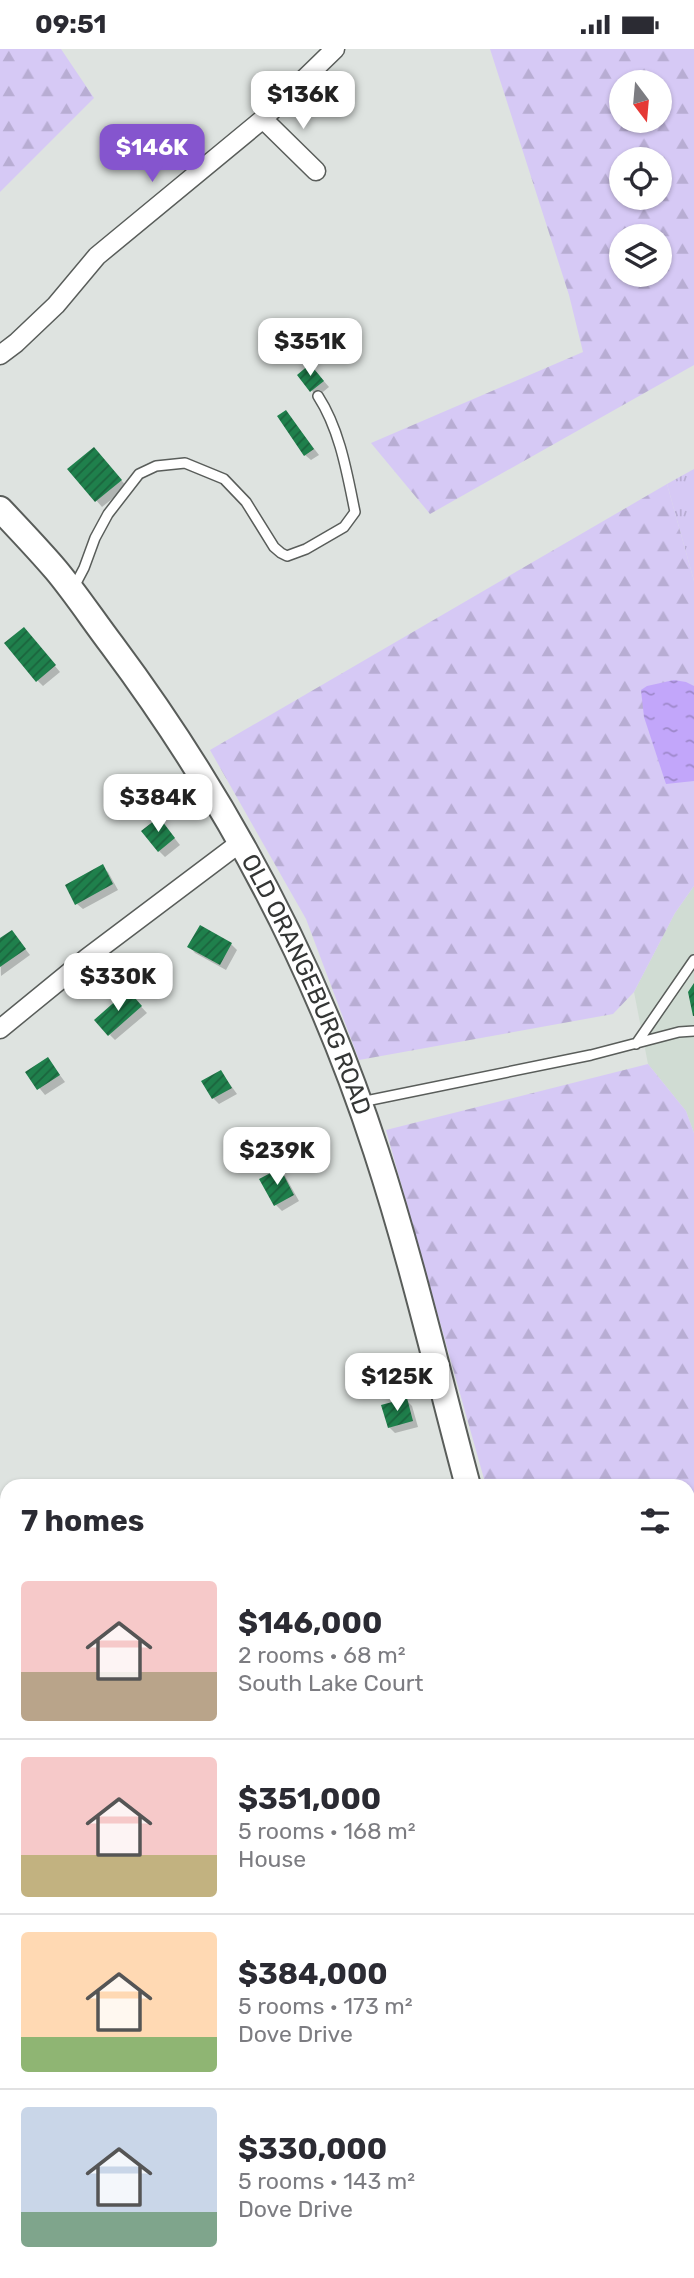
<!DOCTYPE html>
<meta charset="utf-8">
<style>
:root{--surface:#fff;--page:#f7f7f7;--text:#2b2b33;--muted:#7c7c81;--line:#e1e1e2;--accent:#8555ce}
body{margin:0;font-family:Rubik,sans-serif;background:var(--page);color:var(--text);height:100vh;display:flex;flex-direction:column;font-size:26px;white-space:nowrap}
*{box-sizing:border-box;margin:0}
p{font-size:23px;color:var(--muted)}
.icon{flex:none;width:38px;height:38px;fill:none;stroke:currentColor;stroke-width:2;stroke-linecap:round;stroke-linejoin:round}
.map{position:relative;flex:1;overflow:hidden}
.details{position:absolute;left:0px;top:1430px;width:695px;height:800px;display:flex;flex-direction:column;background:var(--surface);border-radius:21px 21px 0 0;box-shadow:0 2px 5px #0004}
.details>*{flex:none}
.needle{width:46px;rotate:164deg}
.controls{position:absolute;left:609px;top:21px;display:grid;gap:14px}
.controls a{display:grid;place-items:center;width:63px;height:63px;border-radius:50%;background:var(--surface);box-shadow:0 2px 5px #0004;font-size:35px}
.price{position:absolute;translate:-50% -60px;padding:0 16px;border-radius:14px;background:#fff;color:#222;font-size:23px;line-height:46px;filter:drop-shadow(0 2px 4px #0008)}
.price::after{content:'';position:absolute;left:50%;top:42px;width:21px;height:16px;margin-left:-10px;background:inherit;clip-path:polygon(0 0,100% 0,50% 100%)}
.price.selected{background:var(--accent);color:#fff}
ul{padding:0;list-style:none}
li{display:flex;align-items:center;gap:21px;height:175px;padding:0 21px}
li+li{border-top:2px solid var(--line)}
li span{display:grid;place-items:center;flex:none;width:196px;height:140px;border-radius:7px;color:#555}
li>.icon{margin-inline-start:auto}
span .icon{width:84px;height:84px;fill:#fffc;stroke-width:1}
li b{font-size:30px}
h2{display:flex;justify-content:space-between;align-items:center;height:84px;padding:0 21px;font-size:30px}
.status{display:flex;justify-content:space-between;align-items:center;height:49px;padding:0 35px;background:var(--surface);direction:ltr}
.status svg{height:19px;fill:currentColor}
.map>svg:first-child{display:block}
.built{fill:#d0dcd3}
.grass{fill:url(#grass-tufts)}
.forest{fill:url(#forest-firs);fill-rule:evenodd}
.water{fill:url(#water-ripples)}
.shadow{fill:#0003}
.building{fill:url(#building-hatch)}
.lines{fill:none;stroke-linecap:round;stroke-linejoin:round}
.lane-casing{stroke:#595d5a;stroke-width:12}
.street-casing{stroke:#595d5a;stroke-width:21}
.secondary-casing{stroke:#595d5a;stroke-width:28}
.lane{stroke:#fff;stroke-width:9}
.street{stroke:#fff;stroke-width:18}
.secondary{stroke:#fff;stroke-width:24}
.labels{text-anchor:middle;stroke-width:7;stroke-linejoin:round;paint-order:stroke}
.street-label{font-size:24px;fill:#343635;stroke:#fff}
</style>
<div class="status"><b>09:51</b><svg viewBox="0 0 49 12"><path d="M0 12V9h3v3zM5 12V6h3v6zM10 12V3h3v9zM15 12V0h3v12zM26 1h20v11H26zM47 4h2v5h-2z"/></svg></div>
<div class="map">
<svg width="694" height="2229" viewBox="0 0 694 2229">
<defs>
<pattern id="grass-tufts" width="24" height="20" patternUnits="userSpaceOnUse" patternTransform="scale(1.75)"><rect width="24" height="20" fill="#d6c9f5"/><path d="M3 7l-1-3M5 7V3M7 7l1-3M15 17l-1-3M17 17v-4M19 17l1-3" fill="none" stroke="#b8add3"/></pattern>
<pattern id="forest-firs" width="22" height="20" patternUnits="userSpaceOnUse" patternTransform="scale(1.75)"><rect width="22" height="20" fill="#d6c9f5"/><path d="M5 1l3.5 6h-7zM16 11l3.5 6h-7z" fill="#b8add3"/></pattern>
<pattern id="water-ripples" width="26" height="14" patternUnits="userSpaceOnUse" patternTransform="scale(1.75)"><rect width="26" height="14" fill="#c2a6fa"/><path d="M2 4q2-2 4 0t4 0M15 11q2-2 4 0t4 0" fill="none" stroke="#9e88cb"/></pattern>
<pattern id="building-hatch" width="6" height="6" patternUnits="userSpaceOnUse" patternTransform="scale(1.75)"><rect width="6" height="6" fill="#1f804c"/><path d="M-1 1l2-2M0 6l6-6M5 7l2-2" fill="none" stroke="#1b643d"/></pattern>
</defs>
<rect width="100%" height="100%" fill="#dee3e0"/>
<path class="built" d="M694,837V1084L686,1062L648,1015L634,943L675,864Z"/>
<path class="grass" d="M694,420V532L667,435Z"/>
<path class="forest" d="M0,0H61L94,49L0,143Z
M490,0H694V316L430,465L371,394L583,303L569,246ZM621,33H660V72H621ZM621,110H660V149H621ZM660,187V226H621V187Z
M667,435L694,532V837L675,864L634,943L613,965L359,1011L306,870L210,701Z
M648,1015L686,1062L694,1084V1505L688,1514V1437H486L386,1081Z
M692,1614L694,1619V1873L688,1846V1621Z
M694,2002V2229H688L686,2223L688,2222V2004Z
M359,2223L494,2222L497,2229H355Z"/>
<path class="water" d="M674,631L686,633L694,637V732L666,735L644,668L641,641L647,637Z"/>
<path class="shadow" d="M316,323L329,338L318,347L312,342Z
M286,363L319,406L311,411L305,406Z
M100,406L127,438L102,458L69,420Z
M29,586L60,623L43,637L38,632Z
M164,776L180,796L165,808L159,802Z
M102,818L108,823L118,841L83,860L77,855Z
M201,878L231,895L237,901L226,921L195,904L190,898Z
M12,883L30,906L1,927L0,891Z
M134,950L147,964L115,991L110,986Z
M48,1010L65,1033L45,1046L27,1024Z
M221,1023L237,1045L219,1055L213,1049Z
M279,1121L285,1127L299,1152L282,1162L276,1156Z
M406,1351L412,1357L418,1378L395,1384L389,1378Z
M311,2222H362L357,2229H307Z"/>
<path class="building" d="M310,315L324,332L310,343L297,326Z
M286,361L314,400L304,407L277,367Z
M94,398L122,431L95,453L67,420Z
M24,578L56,616L36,633L4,594Z
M159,768L175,789L158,803L141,782Z
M103,815L113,835L75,856L65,836Z
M200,876L232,894L220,916L187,898Z
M12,881L26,900L0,918V889Z
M694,934V967H693L688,943Z
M128,941L142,957L108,987L94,971Z
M48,1008L60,1026L37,1041L25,1023Z
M221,1021L232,1039L212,1050L201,1032Z
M280,1119L294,1146L274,1157L259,1130Z
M407,1349L413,1372L388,1379L381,1356Z
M309,2222H347L342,2229H305Z"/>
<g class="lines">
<defs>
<path id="lane" d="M74,538L84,519L95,489L108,465L139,425L156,417L185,414L224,430L246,453L274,498L281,504L287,507L306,500L344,478L355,463C347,424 340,381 318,347
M636,995L694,911
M361,1053L591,1006L679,983L694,982
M688,1594L694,1599"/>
<path id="street" d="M263,70L316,122
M0,306L16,294L56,256L97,207L263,70L335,0
M0,980L87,909L241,793
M0,1921L7,1929
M676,2222L679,2229"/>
<g id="secondary">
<path id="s1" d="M0,460C19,480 38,500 56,521C76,545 93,571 112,596C226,749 317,920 376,1102C412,1212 438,1325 468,1437"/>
<path d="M688,1582L694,1573"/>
<path d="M218,2229L223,2222"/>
</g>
</defs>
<use href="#lane" class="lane-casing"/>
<use href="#street" class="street-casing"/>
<use href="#secondary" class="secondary-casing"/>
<use href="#lane" class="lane"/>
<use href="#street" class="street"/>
<use href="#secondary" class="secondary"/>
</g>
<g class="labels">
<g class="street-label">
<text dy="8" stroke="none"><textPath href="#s1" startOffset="569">OLD ORANGEBURG ROAD</textPath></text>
</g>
</g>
</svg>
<div class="controls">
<a><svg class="needle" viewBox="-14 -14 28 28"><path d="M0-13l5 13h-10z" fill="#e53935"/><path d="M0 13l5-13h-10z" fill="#7c7c81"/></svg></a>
<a><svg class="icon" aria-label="locate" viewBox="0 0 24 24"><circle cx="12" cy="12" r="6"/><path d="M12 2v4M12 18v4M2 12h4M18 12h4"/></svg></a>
<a><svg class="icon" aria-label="layers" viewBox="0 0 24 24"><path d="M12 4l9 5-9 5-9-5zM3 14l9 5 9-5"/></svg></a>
</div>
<b class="price" style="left:303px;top:82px">$136K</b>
<b class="price selected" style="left:152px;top:135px">$146K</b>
<b class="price" style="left:310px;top:329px">$351K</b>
<b class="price" style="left:158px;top:785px">$384K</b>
<b class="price" style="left:118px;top:964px">$330K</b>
<b class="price" style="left:277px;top:1138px">$239K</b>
<b class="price" style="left:397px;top:1364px">$125K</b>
<section class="details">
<h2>7 homes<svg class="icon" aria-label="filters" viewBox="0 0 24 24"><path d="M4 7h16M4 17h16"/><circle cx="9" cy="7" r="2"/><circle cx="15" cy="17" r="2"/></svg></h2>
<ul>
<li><span style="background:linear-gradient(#f6c9c9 65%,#b9a48a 0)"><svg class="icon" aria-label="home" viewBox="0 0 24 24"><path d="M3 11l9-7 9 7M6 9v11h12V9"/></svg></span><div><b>$146,000</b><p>2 rooms · 68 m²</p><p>South Lake Court</p></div></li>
<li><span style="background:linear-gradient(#f6c9c9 70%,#c2b280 0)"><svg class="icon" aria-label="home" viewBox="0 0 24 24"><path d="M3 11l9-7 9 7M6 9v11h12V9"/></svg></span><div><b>$351,000</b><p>5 rooms · 168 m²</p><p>House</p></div></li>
<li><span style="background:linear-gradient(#ffd9b3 75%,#8fb573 0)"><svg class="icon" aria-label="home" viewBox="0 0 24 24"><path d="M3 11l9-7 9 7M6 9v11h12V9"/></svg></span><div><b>$384,000</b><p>5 rooms · 173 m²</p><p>Dove Drive</p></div></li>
<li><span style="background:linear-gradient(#c9d6e8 75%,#7fa58c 0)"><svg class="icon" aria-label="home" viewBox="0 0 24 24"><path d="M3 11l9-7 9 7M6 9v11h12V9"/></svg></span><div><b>$330,000</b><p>5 rooms · 143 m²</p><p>Dove Drive</p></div></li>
</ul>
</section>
</div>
